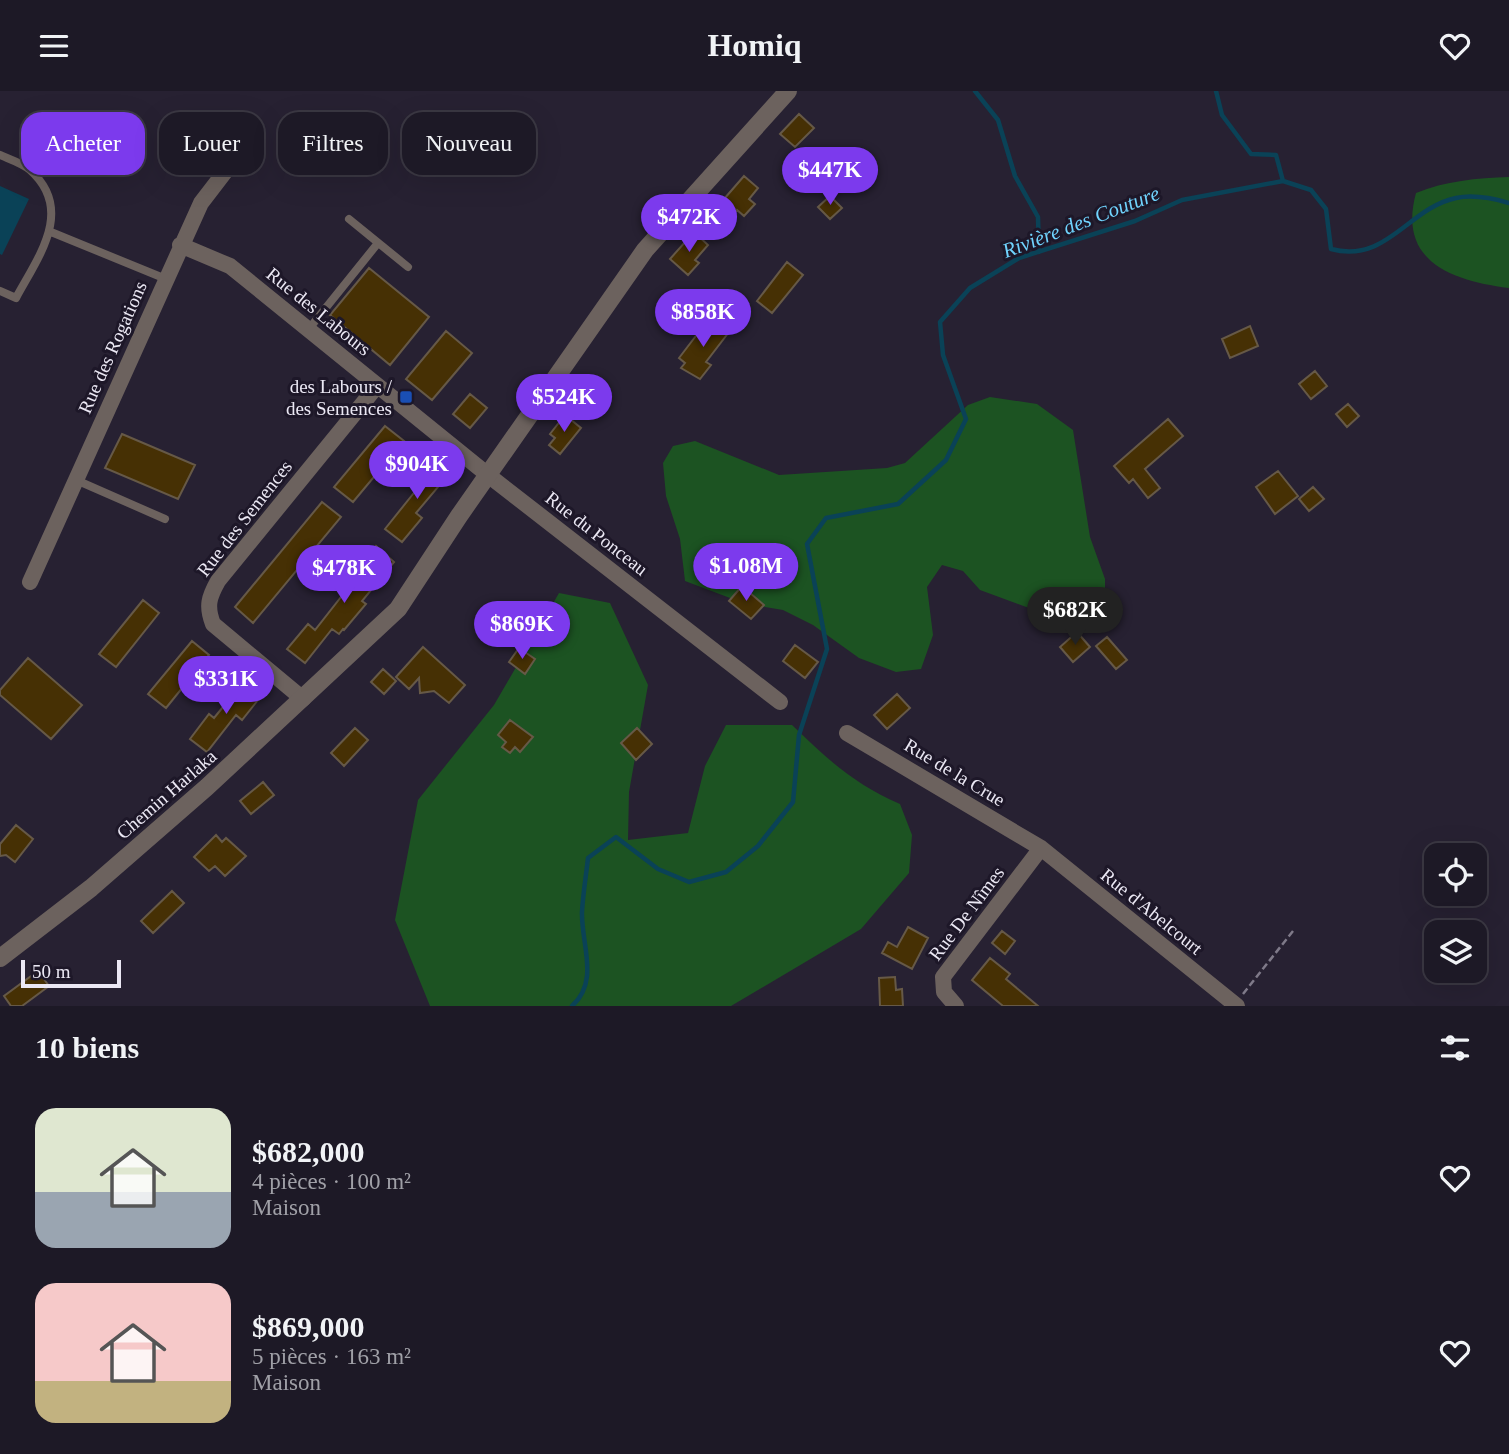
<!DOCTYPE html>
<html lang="fr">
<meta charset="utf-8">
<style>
:root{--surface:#1d1926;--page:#25222e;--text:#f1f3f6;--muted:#a0a0a7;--line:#3b3843;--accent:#7c3aed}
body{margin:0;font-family:Georgia,serif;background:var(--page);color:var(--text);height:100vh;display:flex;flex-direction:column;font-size:26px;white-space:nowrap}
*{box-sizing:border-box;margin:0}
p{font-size:23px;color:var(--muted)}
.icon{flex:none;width:38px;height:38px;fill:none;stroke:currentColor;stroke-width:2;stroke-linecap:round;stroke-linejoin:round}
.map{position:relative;height:915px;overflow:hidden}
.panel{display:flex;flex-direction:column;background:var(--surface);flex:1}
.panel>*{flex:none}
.guide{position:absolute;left:21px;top:21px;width:700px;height:63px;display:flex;gap:14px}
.fabs{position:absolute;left:1424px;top:752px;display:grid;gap:14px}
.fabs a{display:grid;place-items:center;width:63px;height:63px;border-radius:14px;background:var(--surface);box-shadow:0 7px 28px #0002,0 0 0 2px var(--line);font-size:35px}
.scale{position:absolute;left:21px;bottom:18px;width:100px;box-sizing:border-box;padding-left:7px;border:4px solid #ebe8f4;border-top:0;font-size:19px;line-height:24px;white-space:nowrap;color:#ebe8f4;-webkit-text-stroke:5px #1d1728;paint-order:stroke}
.price{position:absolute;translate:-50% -60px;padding:0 16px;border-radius:24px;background:var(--accent);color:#fff;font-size:23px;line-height:46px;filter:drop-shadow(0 2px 4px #0008)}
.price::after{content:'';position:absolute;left:50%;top:42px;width:21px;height:16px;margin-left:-10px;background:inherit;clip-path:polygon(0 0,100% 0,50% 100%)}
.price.active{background:#222;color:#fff}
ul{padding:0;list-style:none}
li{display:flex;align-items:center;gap:21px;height:175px;padding:0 35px}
li span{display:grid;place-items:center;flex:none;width:196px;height:140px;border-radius:21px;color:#555}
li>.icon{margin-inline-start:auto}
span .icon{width:84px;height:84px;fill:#fffc;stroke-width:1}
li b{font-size:30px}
h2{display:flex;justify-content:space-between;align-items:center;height:84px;padding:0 35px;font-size:30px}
.tag{padding:0 24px;border-radius:21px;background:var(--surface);box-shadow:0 7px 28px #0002,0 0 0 2px var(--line);font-size:24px;line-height:63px}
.tag.active{background:var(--accent);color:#fff}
header{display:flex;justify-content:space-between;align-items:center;height:91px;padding:0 35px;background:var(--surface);font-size:32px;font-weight:600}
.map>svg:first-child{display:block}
.green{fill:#1c5322}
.water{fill:#0a4257}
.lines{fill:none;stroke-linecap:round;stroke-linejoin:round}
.stream{stroke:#0a4257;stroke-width:4.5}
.building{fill:#463004;stroke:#665947;stroke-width:2}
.path{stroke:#7f7a89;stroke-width:2.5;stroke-dasharray:7 3.5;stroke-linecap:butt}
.service{stroke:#6c625e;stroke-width:8}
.minor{stroke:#6c625e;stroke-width:16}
.tertiary{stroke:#6c625e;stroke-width:18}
.transit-dot{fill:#1a4fb4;stroke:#1d1728;stroke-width:2.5}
.labels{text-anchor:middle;stroke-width:6;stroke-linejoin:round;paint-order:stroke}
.street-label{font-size:19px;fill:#ebe8f4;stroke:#1d1728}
.poi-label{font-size:19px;fill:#ebe8f4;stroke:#1d1728;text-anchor:end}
.water-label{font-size:21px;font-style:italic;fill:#70d3fd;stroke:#1d1728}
</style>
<header><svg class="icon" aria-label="menu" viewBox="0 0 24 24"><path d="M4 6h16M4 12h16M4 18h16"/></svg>Homiq<svg class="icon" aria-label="heart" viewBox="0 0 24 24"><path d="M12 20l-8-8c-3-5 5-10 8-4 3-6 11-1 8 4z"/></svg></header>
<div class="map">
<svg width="1509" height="915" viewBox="0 0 1509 915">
<rect width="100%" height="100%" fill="#272132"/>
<path class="green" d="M1509,86V197C1453,190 1397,171 1416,102C1445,90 1477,87 1509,86Z
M990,306L1037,313L1073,339L1090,446L1105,488V511L1087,530L1067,531L980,499L963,480L942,474L927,496L933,544L921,578L896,581L859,567L813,534L783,519L746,513L685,490L680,448L666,405L663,372L673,355L695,350L779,384L887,377L905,372L968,314Z
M559,502L610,512L648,594L629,701L628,749L688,742L705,675L726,634H792C827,668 854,693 900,713L912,744L909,782L861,838L731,915H430L395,829L418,709L494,614Z"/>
<path class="water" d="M0,95L29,108L2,164L0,163Z"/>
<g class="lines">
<path class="stream" d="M975,0L998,29L1015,85L1038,126L1039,161
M1216,0L1222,24L1251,63L1276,64L1283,90
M572,915C600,890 581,853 582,821C583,803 586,785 588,767L616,746L658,778L689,791L726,781L758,755L793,711L799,644L827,558L807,453L826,427L898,413L946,369L966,328L943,264L940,231L970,197L1019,167L1135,130L1182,109L1283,90L1311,99L1326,118L1331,158C1387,173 1408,117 1456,107C1474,103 1492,107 1509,112"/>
</g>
<path class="building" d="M799,23L814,37L795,56L780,43Z
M744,85L758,97L749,108L755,113L744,125L737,119L731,126L718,115Z
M830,105L842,117L830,128L818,116Z
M694,141L708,154L695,169L699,172L688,184L670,168Z
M787,171L803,184L772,222L757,210Z
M369,177L429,226L390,274L330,224Z
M715,230L729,241L706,271L711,274L700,288L681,277L685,272L679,267L705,233L710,236Z
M1250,235L1258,255L1230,267L1222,248Z
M446,240L472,262L432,309L406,288Z
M1315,280L1327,295L1311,308L1299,293Z
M470,303L487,317L470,337L453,323Z
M1348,313L1359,325L1347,336L1336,323Z
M565,324L581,337L560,363L549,354L555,347L550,343Z
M1168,328L1183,345L1145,378L1160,397L1148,407L1133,388L1129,392L1114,375Z
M385,335L404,350L353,411L334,396Z
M122,343L195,374L178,408L105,377Z
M431,369L449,383L416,422L422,427L402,451L385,438L417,398L411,393Z
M1278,380L1298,405L1275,423L1256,396Z
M1313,396L1324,408L1309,420L1299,408Z
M322,411L341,426L253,532L235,516Z
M376,455L394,471L362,510L366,513L344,539L343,538L339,543L332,538L305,572L287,558L308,533L315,539L359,483L355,480Z
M742,495L764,514L751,528L729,510Z
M143,509L159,522L116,576L99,563Z
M1077,541L1090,556L1073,571L1060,556Z
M1107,546L1127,569L1116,578L1096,555Z
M192,550L209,564L166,617L148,603Z
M795,554L818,571L805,587L783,570Z
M423,556L465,594L449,612L434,600L420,602L419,587L409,598L396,586Z
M519,557L535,568L525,583L509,571Z
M28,567L82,614L51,648L0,604V599Z
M383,578L396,590L384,603L371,591Z
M244,590L262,604L242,629L236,624L207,661L190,648L209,623L214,627Z
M897,603L910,617L887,638L874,624Z
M510,629L533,646L520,661L515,656L510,662L502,656L506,651L498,644Z
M355,637L368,649L344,675L331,662Z
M637,637L652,653L636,669L621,652Z
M263,691L274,704L251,723L240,710Z
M16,734L33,748L15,771L6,764L0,765V753Z
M216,744L222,751L226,747L246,765L225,785L215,775L209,780L194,766Z
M172,800L184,812L153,842L141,830Z
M908,836L928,847L912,878L882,862L888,851L897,856Z
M1002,840L1015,850L1005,863L992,852Z
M990,867L1010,883L1006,888L1038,915H1003L972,889Z
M38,880L49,895L22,915H11L4,905Z
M895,886L896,899L902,898L903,915H880L879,887Z"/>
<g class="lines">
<path class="path" d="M1243,903L1293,840"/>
<path class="service" d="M0,64C9,68 22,72 30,79C75,119 38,166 16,207L0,200
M349,128L408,176
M51,141L166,188
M308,239L378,152
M76,389L165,428"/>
<path class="minor" d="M180,154L230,175L488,384L780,611
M30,491L201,112L251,47
M303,608L213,533C206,515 209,506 218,490L377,295
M847,642L1041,757L1237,915
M956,915L944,901L943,886L1041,757"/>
<path class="tertiary" d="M0,867L91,797L207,696L398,518L459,425L645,159L788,0"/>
</g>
<rect class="transit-dot" x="399" y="299" width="14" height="14" rx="3.5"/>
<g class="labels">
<g class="street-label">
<text transform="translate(319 220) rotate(39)" y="7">Rue des Labours</text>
<text transform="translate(112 256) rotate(-66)" y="7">Rue des Rogations</text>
<text transform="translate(244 427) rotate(-52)" y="7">Rue des Semences</text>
<text transform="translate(597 442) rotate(38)" y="7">Rue du Ponceau</text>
<text transform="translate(955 681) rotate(31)" y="7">Rue de la Crue</text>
<text transform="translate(166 703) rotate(-41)" y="7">Chemin Harlaka</text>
<text transform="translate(1152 820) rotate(39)" y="7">Rue d'Abelcourt</text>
<text transform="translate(966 822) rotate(-53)" y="7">Rue De Nîmes</text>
</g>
<g class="poi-label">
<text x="392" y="302">des Labours /<tspan x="392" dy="22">des Semences</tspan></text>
</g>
<g class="water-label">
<text transform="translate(1081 131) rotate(-21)" y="7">Rivière des Couture</text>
</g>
</g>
</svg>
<div class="fabs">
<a><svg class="icon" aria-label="locate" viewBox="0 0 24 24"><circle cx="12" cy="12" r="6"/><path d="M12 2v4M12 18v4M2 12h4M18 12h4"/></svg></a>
<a><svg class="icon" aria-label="layers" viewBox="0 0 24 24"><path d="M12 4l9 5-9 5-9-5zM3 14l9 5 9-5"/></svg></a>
</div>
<div class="scale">50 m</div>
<b class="price" style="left:830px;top:116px">$447K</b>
<b class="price" style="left:689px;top:163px">$472K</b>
<b class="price" style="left:703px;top:258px">$858K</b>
<b class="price" style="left:564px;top:343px">$524K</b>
<b class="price" style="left:417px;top:410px">$904K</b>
<b class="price" style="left:746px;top:512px">$1.08M</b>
<b class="price" style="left:344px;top:514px">$478K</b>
<b class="price active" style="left:1075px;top:556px">$682K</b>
<b class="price" style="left:522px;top:570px">$869K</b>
<b class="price" style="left:226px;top:625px">$331K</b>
<div class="guide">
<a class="tag active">Acheter</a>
<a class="tag">Louer</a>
<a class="tag">Filtres</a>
<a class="tag">Nouveau</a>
</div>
</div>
<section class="panel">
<h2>10 biens<svg class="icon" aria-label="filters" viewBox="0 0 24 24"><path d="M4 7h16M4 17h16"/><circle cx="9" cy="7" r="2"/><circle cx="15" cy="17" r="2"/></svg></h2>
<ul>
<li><span style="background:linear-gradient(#dfe7d0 60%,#9aa5b1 0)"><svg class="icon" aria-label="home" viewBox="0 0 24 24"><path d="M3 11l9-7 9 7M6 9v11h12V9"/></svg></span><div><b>$682,000</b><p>4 pièces · 100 m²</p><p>Maison</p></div><svg class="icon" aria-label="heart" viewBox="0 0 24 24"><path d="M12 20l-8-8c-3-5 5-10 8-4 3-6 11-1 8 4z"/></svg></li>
<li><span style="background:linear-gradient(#f6c9c9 70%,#c2b280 0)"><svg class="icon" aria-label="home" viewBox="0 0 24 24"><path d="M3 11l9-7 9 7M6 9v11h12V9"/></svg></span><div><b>$869,000</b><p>5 pièces · 163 m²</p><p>Maison</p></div><svg class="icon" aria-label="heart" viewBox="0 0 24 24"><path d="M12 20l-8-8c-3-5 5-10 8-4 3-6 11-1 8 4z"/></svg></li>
</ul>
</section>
